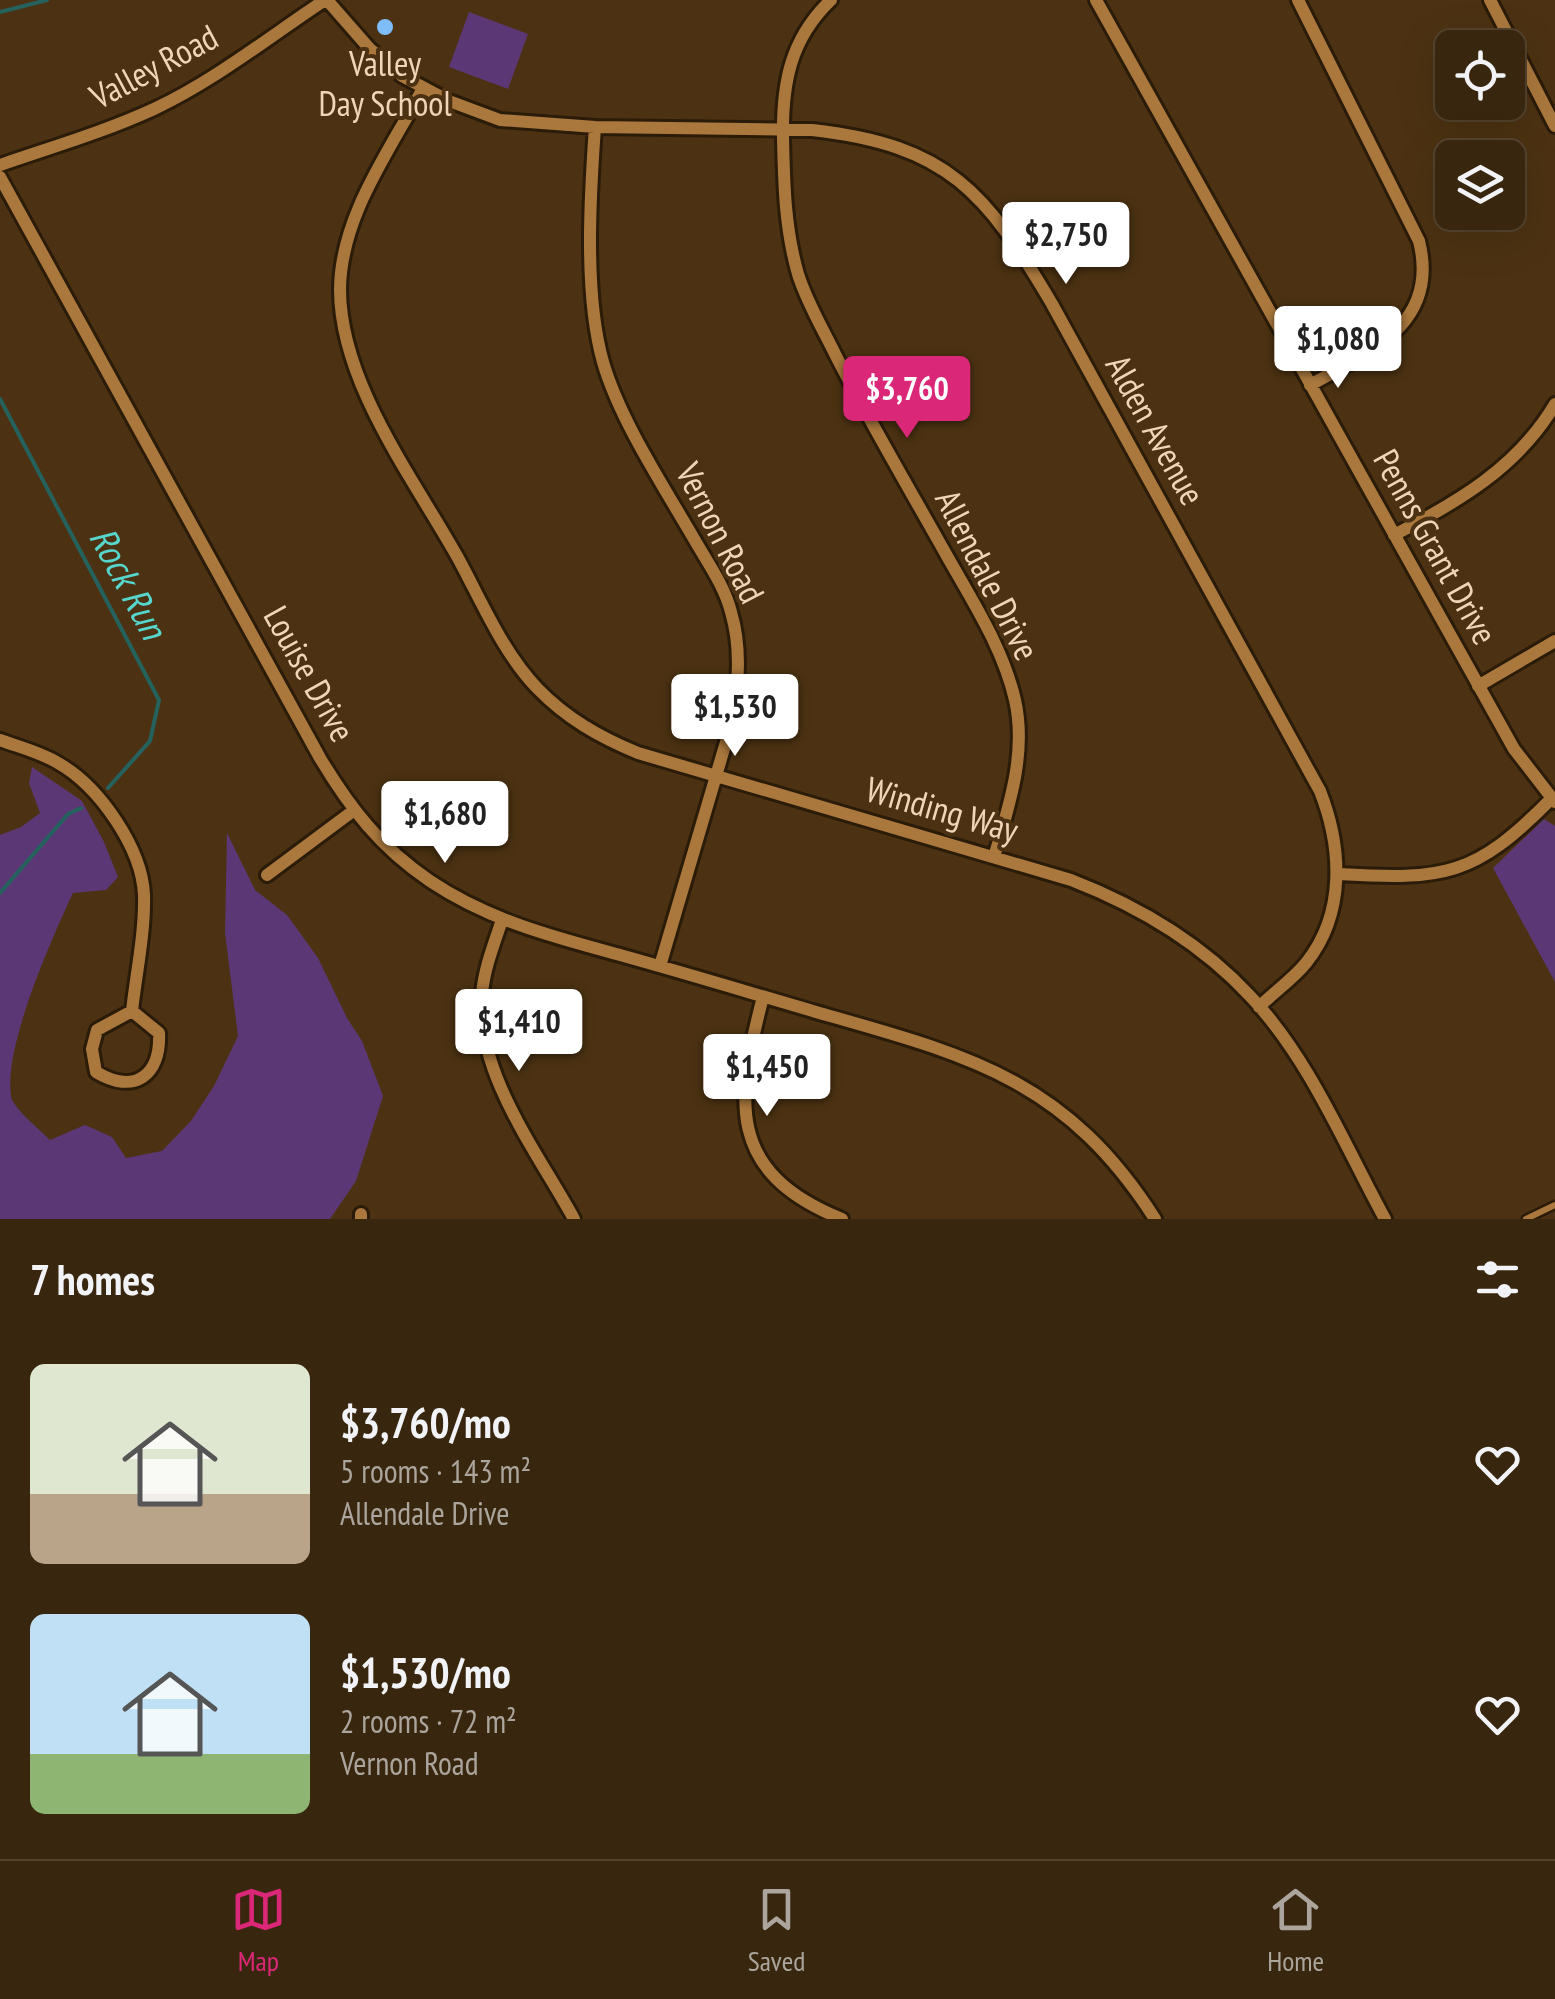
<!DOCTYPE html>
<meta charset="utf-8">
<style>
:root{--surface:#39260e;--page:#44321c;--text:#f1f3f6;--muted:#aba59e;--line:#53432e;--accent:#db2777}
body{margin:0;font-family:"PT Sans Narrow",sans-serif;background:var(--page);color:var(--text);height:100vh;display:flex;flex-direction:column;font-size:38px;white-space:nowrap}
*{box-sizing:border-box;margin:0}
p{font-size:32px;color:var(--muted)}
.icon{flex:none;width:55px;height:55px;fill:none;stroke:currentColor;stroke-width:2;stroke-linecap:round;stroke-linejoin:round}
.map{position:relative;height:1219px;overflow:hidden}
.panel{display:flex;flex-direction:column;background:var(--surface);flex:1}
.panel>*{flex:none}
.tools{position:absolute;left:1435px;top:30px;display:grid;gap:20px}
.tools a{display:grid;place-items:center;width:90px;height:90px;border-radius:15px;background:var(--surface);box-shadow:0 10px 40px #0002,0 0 0 2px var(--line);font-size:50px}
.price{position:absolute;translate:-50% -85px;padding:0 22px;border-radius:10px;background:#fff;color:#222;font-size:32px;line-height:65px;filter:drop-shadow(0 2px 5px #0008)}
.price::after{content:'';position:absolute;left:50%;top:60px;width:30px;height:22px;margin-left:-15px;background:inherit;clip-path:polygon(0 0,100% 0,50% 100%)}
.price.on{background:var(--accent);color:#fff}
ul{padding:0;list-style:none}
li{display:flex;align-items:center;gap:30px;height:250px;padding:0 30px}
li span{display:grid;place-items:center;flex:none;width:280px;height:200px;border-radius:15px;color:#555}
li>.icon{margin-inline-start:auto}
span .icon{width:120px;height:120px;fill:#fffc;stroke-width:1}
li b{font-size:42px}
h2{display:flex;justify-content:space-between;align-items:center;height:120px;padding:0 30px;font-size:42px}
.dock{display:flex;justify-content:space-around;align-items:center;height:140px;border-top:2px solid var(--line);background:var(--surface);font-size:28px;color:var(--muted)}
.dock a{display:grid;justify-items:center;gap:5px}
.dock .on{color:var(--accent)}
.map>svg:first-child{display:block}
.green{fill:#5b3875}
.lines{fill:none;stroke-linecap:round;stroke-linejoin:round}
.stream{stroke:#25625e;stroke-width:4}
.service-casing{stroke:#2b1b09;stroke-width:11}
.minor-casing{stroke:#2b1b09;stroke-width:18}
.service{stroke:#aa783d;stroke-width:6}
.minor{stroke:#aa783d;stroke-width:12}
.poi-dot{fill:#7fbdf9;stroke:#4c3212;stroke-width:4}
.labels{text-anchor:middle;stroke-width:8;stroke-linejoin:round;paint-order:stroke}
.poi-label{font-size:35px;fill:#f1d5b8;stroke:#4c3212}
.street-label{font-size:35px;fill:#f1d5b8;stroke:#4c3212}
.water-label{font-size:38px;font-style:italic;fill:#57d6cd;stroke:#4c3212}
</style>
<div class="map">
<svg width="1555" height="1219" viewBox="0 0 1555 1219">
<rect width="100%" height="100%" fill="#4c3212"/>
<path class="green" d="M469,12L528,34L508,89L449,67Z
M32,767L82,801L104,842L118,877L106,890L73,893C52,938 0,1054 12,1100C20,1114 38,1128 50,1140L85,1125L112,1137L126,1158L162,1151L191,1121L214,1086L238,1036L225,933L227,833L255,890L287,915L318,958L347,1018L362,1041L383,1096L356,1181L330,1219H0V835L21,827L40,813L29,783Z
M1544,819L1555,826V982L1493,868Z"/>
<g class="lines">
<path class="stream" d="M0,12L47,0
M0,399L159,700L150,741L108,788
M0,893L68,814L81,808"/>
<defs>
<path id="service" d="M1526,1219L1555,1205"/>
<path id="minor" d="M327,0L369,48L402,76L449,101L500,120L595,127L812,130C948,145 986,192 1052,304L1320,791C1342,847 1346,913 1306,963C1292,980 1274,992 1259,1007
M831,0C790,39 782,84 783,138C784,185 785,229 798,274C807,303 823,329 836,356C871,424 910,490 947,556C973,602 1003,648 1015,700C1027,753 1009,806 994,857
M1096,0L1514,749L1555,802
M1298,0L1419,241C1440,324 1370,352 1310,385
M1490,0L1555,126
M423,88C390,151 341,215 340,289C340,383 414,479 458,558C482,602 502,651 537,688C566,718 599,737 638,753L1071,880C1138,906 1200,942 1250,996C1309,1058 1344,1144 1385,1219
M595,127C590,197 584,295 603,362C620,421 666,490 697,544C710,566 725,588 731,612C742,649 739,687 731,725L660,966
M0,165C52,147 104,132 154,109C214,81 269,37 325,0
M0,177L320,758C350,808 380,847 430,881C488,920 553,937 620,955C685,973 751,993 816,1012C967,1055 1065,1078 1155,1219
M1394,535C1458,502 1518,467 1555,404
M1478,686L1555,641
M0,740C19,747 40,752 58,763C99,786 142,848 144,895C145,933 136,974 132,1011
M1338,874C1445,880 1474,877 1551,799
M267,875L353,811
M502,920C494,944 484,969 482,994C475,1072 538,1153 574,1219
M763,997C736,1100 725,1172 842,1219
M132,1011L159,1033C161,1076 134,1095 96,1072L92,1049L97,1030Z
M361,1214V1219"/>
</defs>
<use href="#service" class="service-casing"/>
<use href="#minor" class="minor-casing"/>
<use href="#service" class="service"/>
<use href="#minor" class="minor"/>
</g>
<circle class="poi-dot" cx="385" cy="27" r="10"/>
<g class="labels">
<g class="poi-label">
<text x="385" y="76">Valley<tspan x="385" dy="40">Day School</tspan></text>
</g>
<g class="street-label">
<text transform="translate(154 67) rotate(-28)" y="12">Valley Road</text>
<text transform="translate(1155 430) rotate(61)" y="12">Alden Avenue</text>
<text transform="translate(720 533) rotate(63)" y="12">Vernon Road</text>
<text transform="translate(1435 547) rotate(61)" y="12">Penns Grant Drive</text>
<text transform="translate(987 575) rotate(63)" y="12">Allendale Drive</text>
<text transform="translate(309 674) rotate(61)" y="12">Louise Drive</text>
<text transform="translate(942 810) rotate(16)" y="12">Winding Way</text>
</g>
<g class="water-label">
<text transform="translate(128 583) rotate(62)" y="13">Rock Run</text>
</g>
</g>
</svg>
<div class="tools">
<a><svg class="icon" aria-label="locate" viewBox="0 0 24 24"><circle cx="12" cy="12" r="6"/><path d="M12 2v4M12 18v4M2 12h4M18 12h4"/></svg></a>
<a><svg class="icon" aria-label="layers" viewBox="0 0 24 24"><path d="M12 4l9 5-9 5-9-5zM3 14l9 5 9-5"/></svg></a>
</div>
<b class="price" style="left:1066px;top:287px">$2,750</b>
<b class="price" style="left:1338px;top:391px">$1,080</b>
<b class="price on" style="left:907px;top:441px">$3,760</b>
<b class="price" style="left:735px;top:759px">$1,530</b>
<b class="price" style="left:445px;top:866px">$1,680</b>
<b class="price" style="left:519px;top:1074px">$1,410</b>
<b class="price" style="left:767px;top:1119px">$1,450</b>
</div>
<section class="panel">
<h2>7 homes<svg class="icon" aria-label="filters" viewBox="0 0 24 24"><path d="M4 7h16M4 17h16"/><circle cx="9" cy="7" r="2"/><circle cx="15" cy="17" r="2"/></svg></h2>
<ul>
<li><span style="background:linear-gradient(#dfe7d0 65%,#b9a48a 0)"><svg class="icon" aria-label="home" viewBox="0 0 24 24"><path d="M3 11l9-7 9 7M6 9v11h12V9"/></svg></span><div><b>$3,760/mo</b><p>5 rooms · 143 m²</p><p>Allendale Drive</p></div><svg class="icon" aria-label="heart" viewBox="0 0 24 24"><path d="M12 20l-8-8c-3-5 5-10 8-4 3-6 11-1 8 4z"/></svg></li>
<li><span style="background:linear-gradient(#bfe0f5 70%,#8fb573 0)"><svg class="icon" aria-label="home" viewBox="0 0 24 24"><path d="M3 11l9-7 9 7M6 9v11h12V9"/></svg></span><div><b>$1,530/mo</b><p>2 rooms · 72 m²</p><p>Vernon Road</p></div><svg class="icon" aria-label="heart" viewBox="0 0 24 24"><path d="M12 20l-8-8c-3-5 5-10 8-4 3-6 11-1 8 4z"/></svg></li>
</ul>
</section>
<nav class="dock">
<a class="on"><svg class="icon" aria-label="map" viewBox="0 0 24 24"><path d="M3 6l6-2 6 2 6-2v14l-6 2-6-2-6 2zM9 4v14M15 6v14"/></svg>Map</a>
<a><svg class="icon" aria-label="saved" viewBox="0 0 24 24"><path d="M7 4h10v16l-5-4-5 4z"/></svg>Saved</a>
<a><svg class="icon" aria-label="home" viewBox="0 0 24 24"><path d="M3 11l9-7 9 7M6 9v11h12V9"/></svg>Home</a>
</nav>
